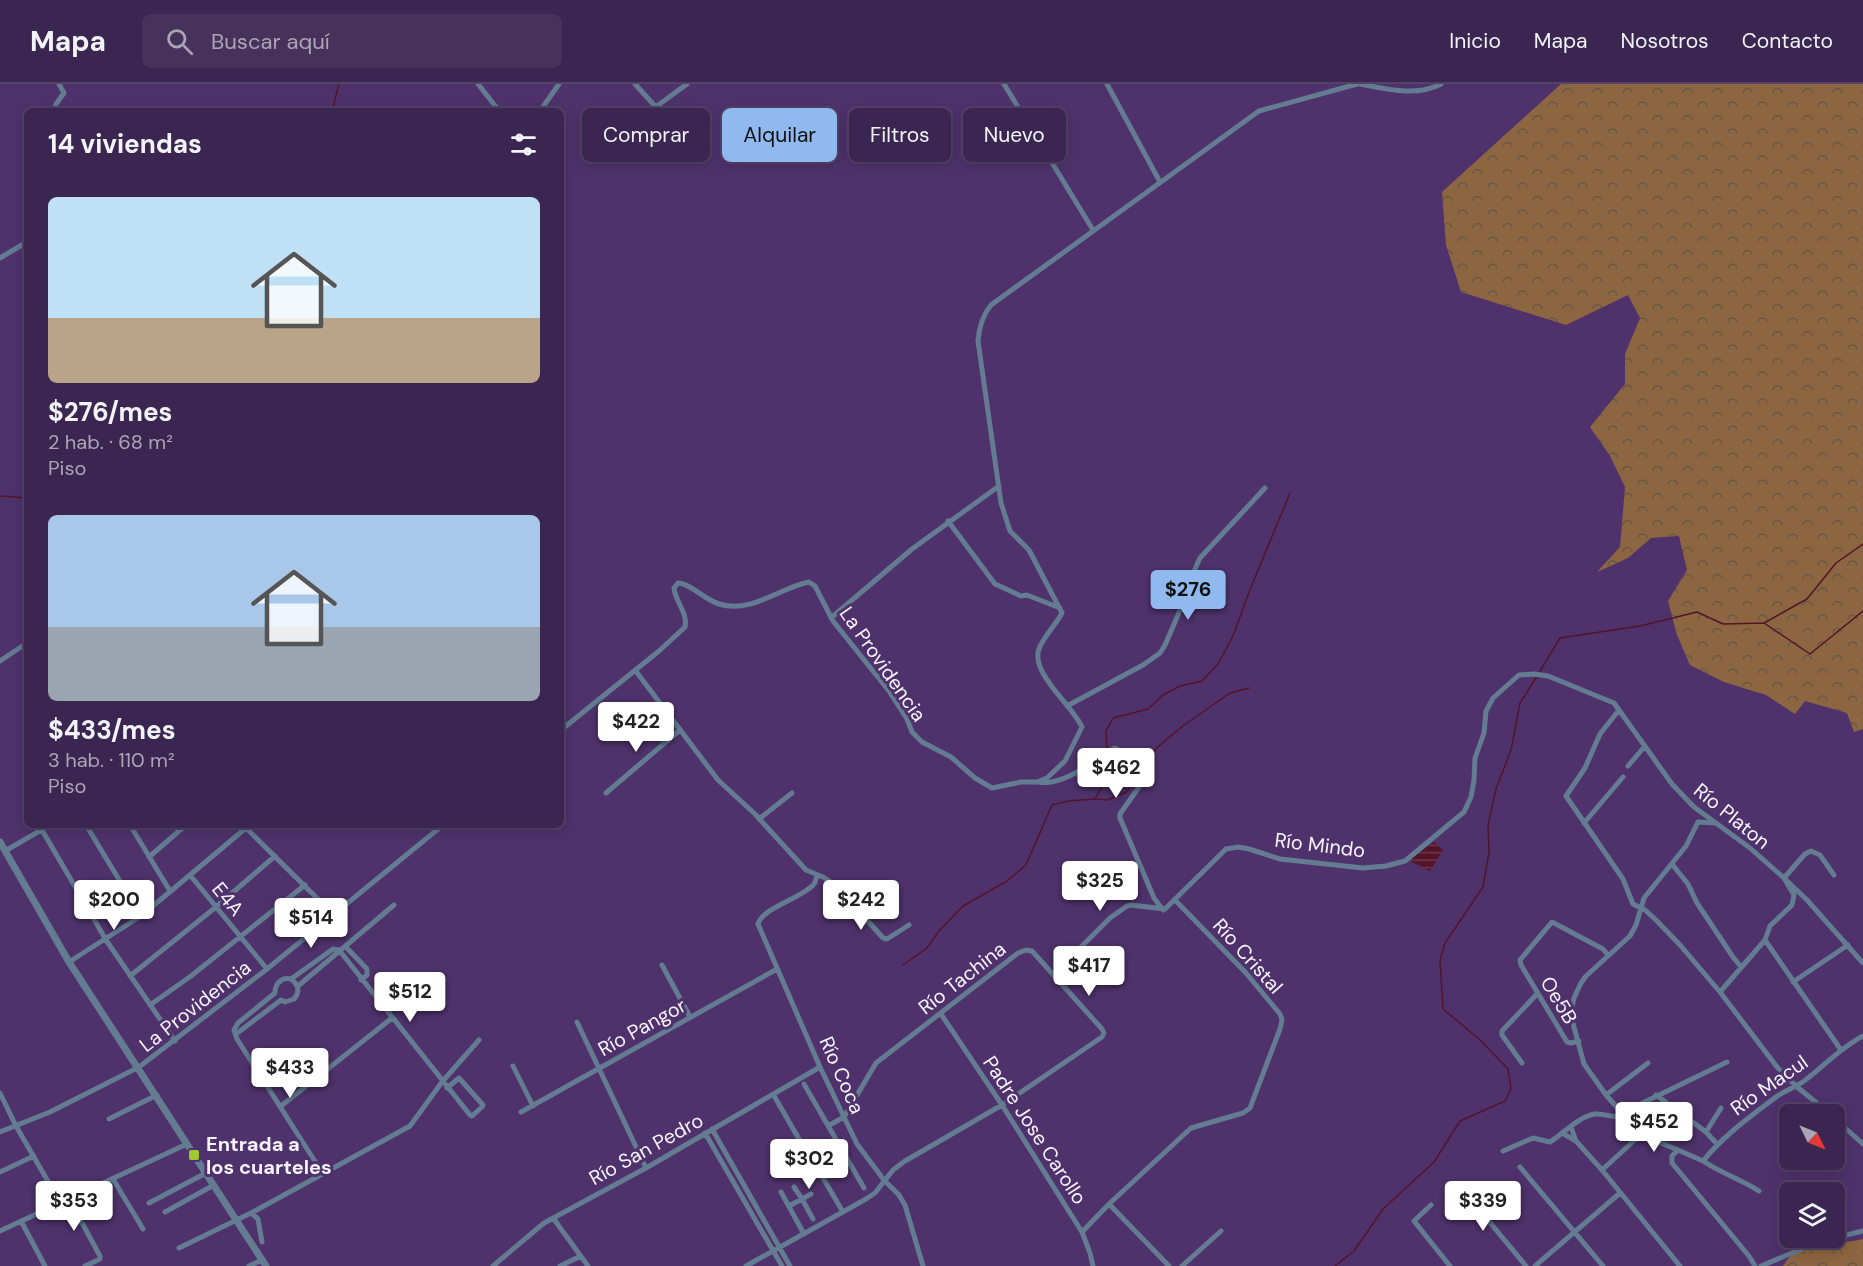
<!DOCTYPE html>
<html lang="es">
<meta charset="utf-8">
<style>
:root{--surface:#3b2651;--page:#46325b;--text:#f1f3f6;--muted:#aca5b7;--line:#544368;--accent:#90b9f0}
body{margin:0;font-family:"DM Sans",sans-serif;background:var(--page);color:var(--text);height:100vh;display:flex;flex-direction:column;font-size:22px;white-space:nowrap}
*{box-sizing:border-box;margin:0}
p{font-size:20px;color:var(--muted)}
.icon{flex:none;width:33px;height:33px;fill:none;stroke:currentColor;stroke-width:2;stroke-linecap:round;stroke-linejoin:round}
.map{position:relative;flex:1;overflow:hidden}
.panel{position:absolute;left:24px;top:24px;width:540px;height:720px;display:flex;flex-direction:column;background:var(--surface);border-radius:9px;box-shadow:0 3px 15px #0003,0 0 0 2px var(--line)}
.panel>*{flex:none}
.banner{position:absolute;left:582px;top:24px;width:570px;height:54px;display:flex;gap:12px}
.needle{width:39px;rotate:133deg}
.controls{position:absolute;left:1779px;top:1020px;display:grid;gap:12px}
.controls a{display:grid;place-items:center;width:66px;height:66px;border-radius:9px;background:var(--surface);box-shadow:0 3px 15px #0003,0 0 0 2px var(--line);font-size:30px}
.price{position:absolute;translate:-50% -51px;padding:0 14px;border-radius:6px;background:#fff;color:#222;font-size:20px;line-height:39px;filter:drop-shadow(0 2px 3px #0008)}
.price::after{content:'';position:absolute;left:50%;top:36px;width:18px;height:14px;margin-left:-9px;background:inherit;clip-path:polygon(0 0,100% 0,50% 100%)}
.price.selected{background:var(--accent);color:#111}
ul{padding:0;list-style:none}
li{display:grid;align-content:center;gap:12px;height:318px;padding:0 24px}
li span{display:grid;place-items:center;height:186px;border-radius:9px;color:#555}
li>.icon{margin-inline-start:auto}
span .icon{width:108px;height:108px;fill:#fffc;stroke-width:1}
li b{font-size:26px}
h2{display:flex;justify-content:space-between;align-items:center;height:72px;padding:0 24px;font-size:26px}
.pill{padding:0 21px;border-radius:9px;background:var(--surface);box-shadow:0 3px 15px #0003,0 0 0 2px var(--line);font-size:21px;line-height:54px}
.pill.selected{background:var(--accent);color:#111}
header{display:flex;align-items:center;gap:36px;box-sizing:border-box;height:84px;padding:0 30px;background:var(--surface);border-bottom:2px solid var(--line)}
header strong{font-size:28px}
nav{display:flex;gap:33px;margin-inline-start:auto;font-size:21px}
.search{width:420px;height:54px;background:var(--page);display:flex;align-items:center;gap:15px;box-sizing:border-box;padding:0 21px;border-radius:9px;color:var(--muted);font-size:22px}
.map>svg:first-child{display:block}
.forest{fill:url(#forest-crowns)}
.water{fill:url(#water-rules)}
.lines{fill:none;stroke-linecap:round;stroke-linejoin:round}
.stream{stroke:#531429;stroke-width:1.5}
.minor{stroke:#637c92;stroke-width:5}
.tertiary{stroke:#637c92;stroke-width:7}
.poi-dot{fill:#9dca30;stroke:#4f326c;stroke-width:2}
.labels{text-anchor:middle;stroke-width:6;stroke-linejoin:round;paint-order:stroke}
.street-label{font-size:20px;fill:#f6f3fa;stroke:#4f326c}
.poi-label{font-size:20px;font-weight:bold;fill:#f6f3fa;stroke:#4f326c;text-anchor:start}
</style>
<header>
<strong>Mapa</strong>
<div class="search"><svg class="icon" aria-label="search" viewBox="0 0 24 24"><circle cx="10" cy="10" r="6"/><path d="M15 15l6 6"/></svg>Buscar aquí</div>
<nav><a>Inicio</a><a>Mapa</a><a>Nosotros</a><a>Contacto</a></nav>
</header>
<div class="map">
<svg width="1863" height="1182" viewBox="0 0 1863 1182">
<defs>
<pattern id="forest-crowns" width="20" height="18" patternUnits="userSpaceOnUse" patternTransform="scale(1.5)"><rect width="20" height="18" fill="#8c6640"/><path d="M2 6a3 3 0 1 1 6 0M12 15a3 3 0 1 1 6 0" fill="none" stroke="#685646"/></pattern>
<pattern id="water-rules" width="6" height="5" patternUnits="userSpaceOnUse" patternTransform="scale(1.5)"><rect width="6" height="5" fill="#531429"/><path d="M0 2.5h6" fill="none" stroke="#6c3749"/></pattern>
</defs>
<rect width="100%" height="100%" fill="#4f326c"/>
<path class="forest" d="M1561,0H1863V645L1854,648L1847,629L1805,617L1795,630L1766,611L1724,598L1690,581L1677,551L1668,517L1687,486L1679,452L1651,454L1628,474L1597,488L1620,463L1625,403L1610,372L1590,343L1625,300V270L1640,234L1628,211L1566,241L1461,208L1446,161L1442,108Z
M1863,1155V1182H1783L1795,1165C1818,1161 1840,1160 1863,1155Z"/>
<path class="water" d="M1434,758L1443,766L1430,787L1412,778V774Z"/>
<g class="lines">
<path class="stream" d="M332,27L339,0
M0,412L27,414
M1764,539L1807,515L1836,479L1863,460
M1540,587L1560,554L1640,542L1697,528L1723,540L1764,539L1810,570L1863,527
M1107,665L1106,647L1113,634L1148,625L1163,611L1180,602L1202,597L1218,580L1233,552L1249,508L1290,409
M1137,691L1145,676L1160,661L1184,641L1230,609L1249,604
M1096,715L1107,716L1127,708L1132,698
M903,881L927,864L939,847L963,822L1007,797L1026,781L1052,721L1068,717L1095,715C1102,703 1112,688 1109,673
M1335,1182L1354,1167L1383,1125L1434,1078L1460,1037L1505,1017L1511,1005L1508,985L1479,955L1443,925L1440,876L1445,859L1483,803L1489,768L1488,741L1496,705L1511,666L1520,619L1536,594"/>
<path class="minor" d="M478,0L496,23L503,27
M635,0L654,21L657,22L687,0
M1004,0L1093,146
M1107,0L1160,98
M1360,0C1386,5 1416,13 1441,0
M54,27L56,20L64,9L59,0
M540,27L559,0
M0,174L27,158
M948,437L995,500L1021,512L1027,511L1060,524
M831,534L912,465L999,402
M0,577L27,559
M635,586L718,696L755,730L806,786L823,793L837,802L883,854L887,855L909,841
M1067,622L1143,581L1160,569L1165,561L1181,524L1185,507L1200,474L1265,404
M1619,626L1600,650L1585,684L1566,712L1623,795L1633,820L1645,826L1656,836L1680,861L1720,908L1777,983L1796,1002L1830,1030
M561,646L659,567L685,543C688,529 675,517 674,504L678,499C690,499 705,516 719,520C751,530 779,504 809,498L815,502L833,537L889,607L907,635L912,648L922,658L951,673L975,694L992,704L1021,698H1037L1047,694L1065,677L1082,643C1073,622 1030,589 1039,565C1044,552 1055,542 1062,529L1029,466L1010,447L1001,419L978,257C979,244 982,232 991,221L1259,27L1357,0
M1628,682L1645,662
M1038,698C1063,703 1095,676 1115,664L1123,668L1129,687L1139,703L1120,730V734L1154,814L1163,826
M606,709L680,646
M759,735L792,709
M1584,739L1623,693
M86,741L141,832
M130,741L170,807
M243,741L333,830
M42,746L106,856L175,957
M5,767L50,741
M149,773L186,741
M1672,780L1688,800L1697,819L1733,873L1741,883
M190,791L267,885
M817,791C817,792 815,799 814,800C803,814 763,823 758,840L820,983L857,1060L884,1096L899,1111L905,1121L923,1182
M1765,856L1841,966
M345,862L367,885V891L361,896
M339,866L470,1031L472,1032L482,1023L483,1021L459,994L447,1004
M69,878L141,832L246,744
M662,881L690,933
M1054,890L1110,834L1127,822L1131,821L1165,825L1226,765L1238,763L1249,765L1280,775L1363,784L1386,782L1405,777L1464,728L1471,713L1474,696L1475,674L1484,649L1486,627L1493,614L1519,591L1534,590L1548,592L1614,619L1672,700L1694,723L1750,764L1784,794L1807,816L1863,879
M130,892L216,823L275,772
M1793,898L1848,861
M298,902L394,821
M1720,908L1765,856L1770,842L1792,821L1794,811L1784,794L1805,770L1811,767L1820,771L1834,791
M150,921L191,892L305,801
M941,930L1002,1021L1082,1148L1090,1169L1093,1182
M577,938L646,1084
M236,950L281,916L285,918L294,915C300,908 299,901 291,895
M1579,957L1571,959L1567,958L1521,881L1520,876L1552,838L1603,865L1608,871
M1522,979L1502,951V947L1537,910
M513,982L533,1022
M804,1000L864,1104
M0,1009L16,1042L61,1120
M773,1010L803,1062
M1606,1011L1648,979
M1656,1011L1706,1048L1717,1060
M281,1022L392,934
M521,1028L777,885
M1622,1029L1727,978
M1834,1034L1863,1060
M109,1035L157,1011
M1571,1043L1576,1057L1602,1086L1680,1182
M712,1045L790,1182
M0,1048L50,1028L139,983L267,885L443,741
M1706,1048L1721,1024
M705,1049L782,1182
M1562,1049L1576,1057
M1639,1050L1678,1066
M807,1067L843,1128
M1503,1067L1533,1054L1550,1058C1563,1050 1579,1032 1595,1030C1605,1029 1613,1035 1623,1032
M1703,1077C1721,1089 1740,1095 1759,1107
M1520,1083L1603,1182
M1602,1086L1637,1054L1638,1047L1606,1011L1584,980L1572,936V922L1574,914L1581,899L1586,892L1630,852L1636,841L1644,814L1686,762L1698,738L1716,739
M0,1088L34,1072
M323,1090L237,955L234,946L238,939L275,909C275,899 282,893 291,895L333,865L339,866
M113,1095L143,1145
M1458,1100L1526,1182
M794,1103L802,1115L811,1110
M781,1108L804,1150
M69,1115L100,1172V1175L85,1182
M149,1119L206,1089
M1109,1120L1169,1182
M1431,1121L1414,1137L1450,1182
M789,1122L802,1115L813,1135
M165,1128L214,1101
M251,1129L258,1135L262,1158
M553,1134L588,1182
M21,1137L45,1182
M0,1147L187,1060
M1082,1148L1109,1120L1191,1044L1243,1029L1250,1024L1280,945L1282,936L1280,930L1246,889L1175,816
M179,1164L253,1128L410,1042L442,998L479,956
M249,1182L262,1176
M493,1182L544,1139L646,1084L820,983
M560,1182L581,1172
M746,1182L866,1115L875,1109L893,1086L905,1077L1002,1021L1102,953L1104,949L1102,945L1032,867L1026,866L1018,869L876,979L844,1033L828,1042
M1182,1182L1221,1147
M1535,1182L1620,1109
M1755,1182L1749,1172L1672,1079V1072L1678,1066L1703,1077C1724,1051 1750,1033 1776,1013C1786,1006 1799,1002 1808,994C1826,980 1842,963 1863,952
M1761,1182L1818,1158L1863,1147"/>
<path class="tertiary" d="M0,758L69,878L266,1182"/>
</g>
<rect class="poi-dot" x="188" y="1065" width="12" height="12" rx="3"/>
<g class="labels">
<g class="street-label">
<text transform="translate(883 580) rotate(55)" y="7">La Providencia</text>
<text transform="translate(1732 732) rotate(39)" y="7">Río Platon</text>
<text transform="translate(1320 761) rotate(7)" y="7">Río Mindo</text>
<text transform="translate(228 815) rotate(51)" y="7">E4A</text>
<text transform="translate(1248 872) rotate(48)" y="7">Río Cristal</text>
<text transform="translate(962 894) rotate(-38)" y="7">Río Tachina</text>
<text transform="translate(1559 916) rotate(59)" y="7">Oe5B</text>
<text transform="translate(195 922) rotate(-38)" y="7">La Providencia</text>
<text transform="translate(642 943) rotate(-29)" y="7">Río Pangor</text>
<text transform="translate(842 991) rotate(66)" y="7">Río Coca</text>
<text transform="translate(1769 1001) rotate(-35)" y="7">Río Macul</text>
<text transform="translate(1035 1046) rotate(57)" y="7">Padre Jose Carollo</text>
<text transform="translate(646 1065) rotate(-29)" y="7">Río San Pedro</text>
</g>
<g class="poi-label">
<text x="206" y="1067">Entrada a<tspan x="206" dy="23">los cuarteles</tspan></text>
</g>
</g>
</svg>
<div class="controls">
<a><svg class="needle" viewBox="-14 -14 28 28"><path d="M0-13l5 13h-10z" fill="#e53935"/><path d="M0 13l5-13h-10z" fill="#aca5b7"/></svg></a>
<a><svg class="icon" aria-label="layers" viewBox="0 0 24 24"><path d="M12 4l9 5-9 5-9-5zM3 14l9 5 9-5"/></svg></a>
</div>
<b class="price selected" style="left:1188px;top:537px">$276</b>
<b class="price" style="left:636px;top:669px">$422</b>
<b class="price" style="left:1116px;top:715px">$462</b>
<b class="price" style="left:1100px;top:828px">$325</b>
<b class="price" style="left:114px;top:847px">$200</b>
<b class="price" style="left:861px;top:847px">$242</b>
<b class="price" style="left:311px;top:865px">$514</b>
<b class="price" style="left:1089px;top:913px">$417</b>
<b class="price" style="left:410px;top:939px">$512</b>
<b class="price" style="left:290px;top:1015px">$433</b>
<b class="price" style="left:1654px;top:1069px">$452</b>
<b class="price" style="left:809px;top:1106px">$302</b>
<b class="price" style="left:74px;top:1148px">$353</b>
<b class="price" style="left:1483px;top:1148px">$339</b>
<div class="banner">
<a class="pill">Comprar</a>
<a class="pill selected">Alquilar</a>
<a class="pill">Filtros</a>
<a class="pill">Nuevo</a>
</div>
<section class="panel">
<h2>14 viviendas<svg class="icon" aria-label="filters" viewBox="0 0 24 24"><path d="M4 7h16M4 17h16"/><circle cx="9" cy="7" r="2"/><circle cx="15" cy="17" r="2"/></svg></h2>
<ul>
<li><span style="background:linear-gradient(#bfe0f5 65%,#b9a48a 0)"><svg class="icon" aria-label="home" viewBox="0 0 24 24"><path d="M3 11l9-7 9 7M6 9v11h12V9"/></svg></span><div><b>$276/mes</b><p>2 hab. · 68 m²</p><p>Piso</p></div></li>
<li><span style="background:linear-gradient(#a9c7e8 60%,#9aa5b1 0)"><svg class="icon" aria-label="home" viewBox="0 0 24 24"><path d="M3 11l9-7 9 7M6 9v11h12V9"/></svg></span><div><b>$433/mes</b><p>3 hab. · 110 m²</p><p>Piso</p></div></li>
</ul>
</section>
</div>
